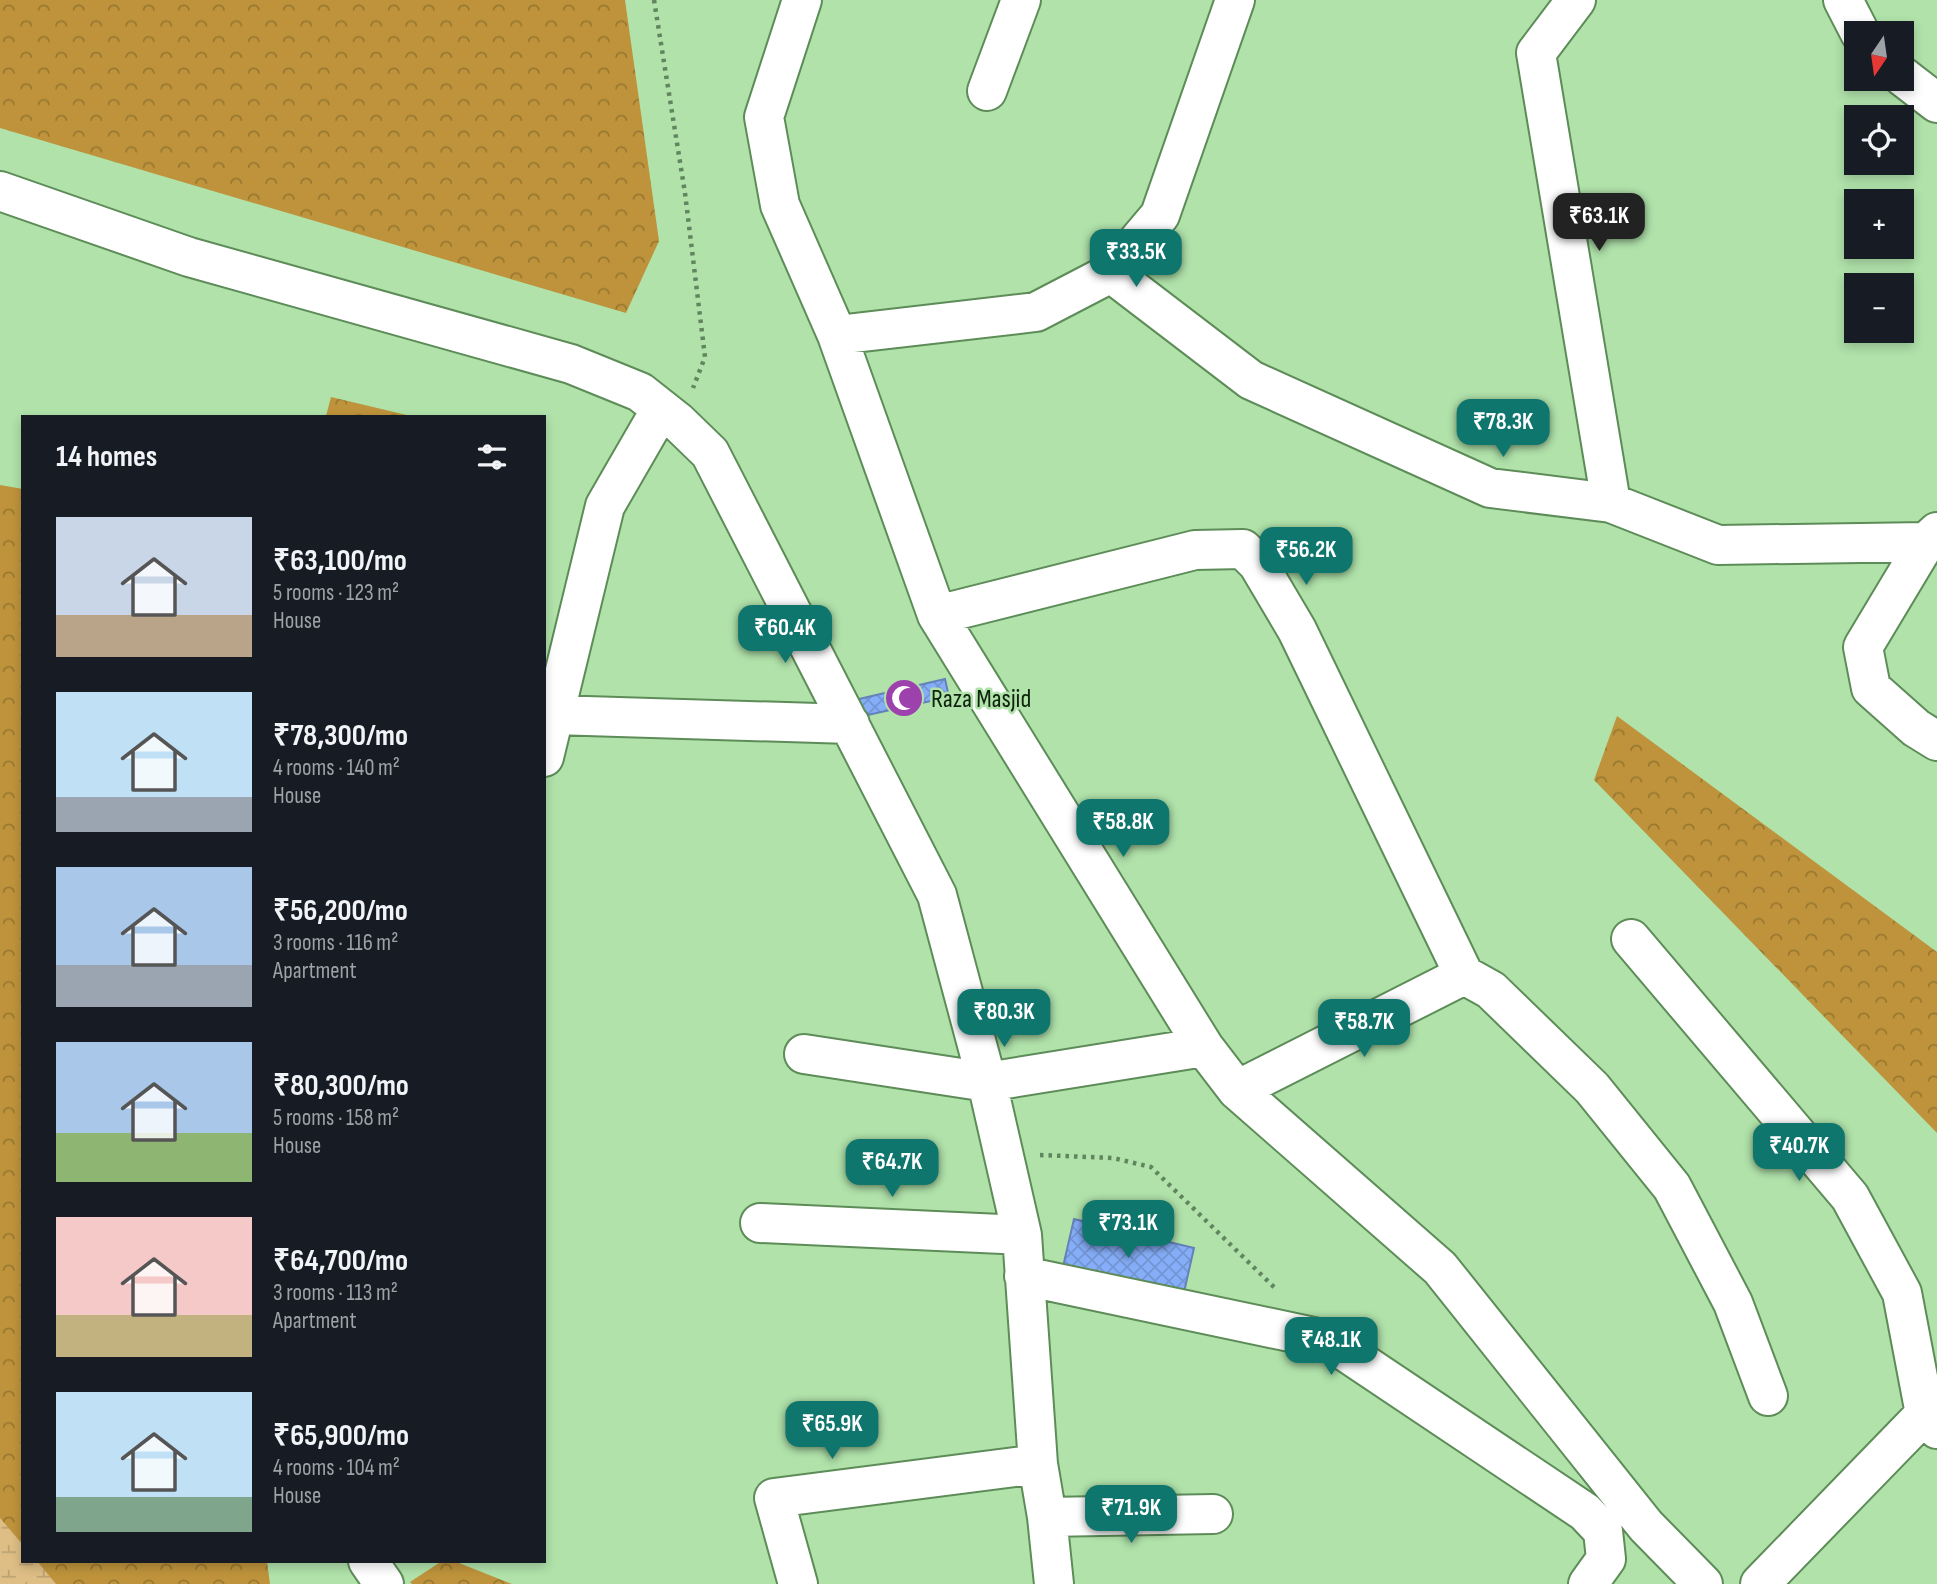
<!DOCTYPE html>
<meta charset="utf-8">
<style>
:root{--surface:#171b24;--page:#242831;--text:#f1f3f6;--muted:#9ea1a6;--accent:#0f766e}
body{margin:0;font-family:"Sofia Sans Condensed",sans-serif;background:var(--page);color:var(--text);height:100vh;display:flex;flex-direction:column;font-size:26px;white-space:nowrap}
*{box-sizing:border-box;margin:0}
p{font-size:23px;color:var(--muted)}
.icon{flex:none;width:38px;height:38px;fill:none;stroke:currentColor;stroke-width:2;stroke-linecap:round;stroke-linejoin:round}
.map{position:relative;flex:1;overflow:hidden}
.sheet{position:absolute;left:21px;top:415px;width:525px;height:1148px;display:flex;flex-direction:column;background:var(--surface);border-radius:0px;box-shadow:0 4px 10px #0003}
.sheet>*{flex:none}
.needle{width:46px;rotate:193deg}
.fabs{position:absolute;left:1844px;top:21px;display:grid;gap:14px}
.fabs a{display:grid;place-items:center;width:70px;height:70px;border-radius:0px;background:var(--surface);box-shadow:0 4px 10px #0003;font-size:35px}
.price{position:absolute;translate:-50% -60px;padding:0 16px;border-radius:14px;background:var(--accent);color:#fff;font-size:23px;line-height:46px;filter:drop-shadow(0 2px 4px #0008)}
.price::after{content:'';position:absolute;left:50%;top:42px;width:21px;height:16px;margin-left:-10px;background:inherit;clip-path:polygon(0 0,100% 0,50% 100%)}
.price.current{background:#222;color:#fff}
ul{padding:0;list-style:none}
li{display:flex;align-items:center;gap:21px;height:175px;padding:0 35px}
li span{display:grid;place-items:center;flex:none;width:196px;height:140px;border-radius:0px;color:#555}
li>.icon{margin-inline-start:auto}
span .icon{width:84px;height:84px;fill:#fffc;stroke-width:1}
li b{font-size:30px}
h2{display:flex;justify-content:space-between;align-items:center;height:84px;padding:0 35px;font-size:30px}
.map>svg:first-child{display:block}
.forest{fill:url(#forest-crowns)}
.wetland{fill:url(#wetland-marsh)}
.building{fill:url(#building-cross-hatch);stroke:#6482ba;stroke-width:2}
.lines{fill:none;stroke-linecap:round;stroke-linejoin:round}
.minor-casing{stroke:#5d8c58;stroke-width:42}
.path{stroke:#61855e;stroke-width:4.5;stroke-dasharray:3.5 5;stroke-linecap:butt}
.minor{stroke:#fff;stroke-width:38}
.labels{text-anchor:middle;stroke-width:5;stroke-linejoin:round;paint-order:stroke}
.poi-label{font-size:26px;fill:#0e220d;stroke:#b0e2aa;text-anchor:start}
</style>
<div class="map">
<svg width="1937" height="1584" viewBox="0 0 1937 1584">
<defs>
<pattern id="forest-crowns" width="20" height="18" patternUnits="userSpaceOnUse" patternTransform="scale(1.75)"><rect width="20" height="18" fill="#be933b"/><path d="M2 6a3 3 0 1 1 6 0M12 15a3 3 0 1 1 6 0" fill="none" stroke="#997830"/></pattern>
<pattern id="wetland-marsh" width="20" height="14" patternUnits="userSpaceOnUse" patternTransform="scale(1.75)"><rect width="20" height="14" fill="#debe85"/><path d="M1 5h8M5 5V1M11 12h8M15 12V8" fill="none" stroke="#bda372"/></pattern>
<pattern id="building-cross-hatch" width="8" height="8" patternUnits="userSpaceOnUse" patternTransform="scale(1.75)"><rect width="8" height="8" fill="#86aef8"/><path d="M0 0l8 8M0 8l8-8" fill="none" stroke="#7295d3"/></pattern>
</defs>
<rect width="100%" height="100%" fill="#b0e2aa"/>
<path class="forest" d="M0,0H625L659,241L626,313L0,128Z
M331,397L411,416H326Z
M0,485L23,489V1561H267L270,1584H27L0,1552Z
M1617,716L1937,952V1133L1594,780Z
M442,1561H454L512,1584H412L410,1582Z"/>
<path class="wetland" d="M0,1518L23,1545V1561H37L56,1584H0Z"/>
<path class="building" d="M945,679L949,697L863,716L859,699Z
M1074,1219L1194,1248L1182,1301L1062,1271Z"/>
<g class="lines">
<defs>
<path id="minor" d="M802,0L764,117L780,205L837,335L937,615L1204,1047L1237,1090L1440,1268L1646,1526L1703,1584
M1576,0L1536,53L1611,503
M1843,0L1860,33
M1902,76L1937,103
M987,91L1021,0
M0,191L189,257L571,364L640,392L678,422L710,453L937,895L987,1082L1022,1235L1038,1464L1047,1517L1054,1584
M1111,273L1251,380L1490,488L1611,503L1718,545L1926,542
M837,335L1036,312L1111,273L1160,215L1235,0
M1937,532L1926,542L1863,647L1871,688L1916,728L1937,741
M937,615L1195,550L1243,549L1258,564L1297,630L1464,975L1491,990L1592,1088L1672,1187L1733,1303L1768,1396
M554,715L850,724
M544,757L605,506L661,409
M1631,939L1850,1197L1902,1293L1925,1414L1937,1429
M804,1054L987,1082L1204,1047
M1237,1090L1464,975
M760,1223L1022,1235
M1024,1276L1328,1340L1585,1512L1603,1531L1606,1559L1588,1584
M1047,1517L1213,1514
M368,1561L384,1584
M798,1584L774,1498L1038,1464
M1760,1584L1925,1414"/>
</defs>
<use href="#minor" class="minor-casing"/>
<path class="path" d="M654,0L685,193L705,357L693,388
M1040,1155L1113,1158L1151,1167L1277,1290"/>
<use href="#minor" class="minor"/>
</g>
<defs>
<symbol id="mosque-disc" viewBox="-11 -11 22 22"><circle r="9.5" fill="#9d41ac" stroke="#b0e2aa"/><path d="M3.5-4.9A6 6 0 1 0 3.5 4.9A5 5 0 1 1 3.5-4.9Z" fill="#fff"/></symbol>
</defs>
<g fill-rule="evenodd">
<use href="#mosque-disc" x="882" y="676" width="44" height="44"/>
</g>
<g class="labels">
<g class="poi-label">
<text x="931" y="707">Raza Masjid</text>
</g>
</g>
</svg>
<div class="fabs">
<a><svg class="needle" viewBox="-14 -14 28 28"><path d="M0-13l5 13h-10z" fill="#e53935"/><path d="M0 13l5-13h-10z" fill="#9ea1a6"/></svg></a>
<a><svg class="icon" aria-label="locate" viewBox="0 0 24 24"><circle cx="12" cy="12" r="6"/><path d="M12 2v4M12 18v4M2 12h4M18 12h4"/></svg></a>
<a>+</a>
<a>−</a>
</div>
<b class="price current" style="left:1599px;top:253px">₹63.1K</b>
<b class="price" style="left:1136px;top:289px">₹33.5K</b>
<b class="price" style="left:1503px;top:459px">₹78.3K</b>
<b class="price" style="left:1306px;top:587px">₹56.2K</b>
<b class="price" style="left:785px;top:665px">₹60.4K</b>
<b class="price" style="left:1123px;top:859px">₹58.8K</b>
<b class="price" style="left:1004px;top:1049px">₹80.3K</b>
<b class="price" style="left:1364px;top:1059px">₹58.7K</b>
<b class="price" style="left:1799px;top:1183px">₹40.7K</b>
<b class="price" style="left:892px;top:1199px">₹64.7K</b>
<b class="price" style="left:1128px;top:1260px">₹73.1K</b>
<b class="price" style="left:1331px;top:1377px">₹48.1K</b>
<b class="price" style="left:832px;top:1461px">₹65.9K</b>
<b class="price" style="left:1131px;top:1545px">₹71.9K</b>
<section class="sheet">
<h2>14 homes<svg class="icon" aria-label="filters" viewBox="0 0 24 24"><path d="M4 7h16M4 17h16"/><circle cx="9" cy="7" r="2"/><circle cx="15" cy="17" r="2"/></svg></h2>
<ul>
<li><span style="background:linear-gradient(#c9d6e8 70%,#b9a48a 0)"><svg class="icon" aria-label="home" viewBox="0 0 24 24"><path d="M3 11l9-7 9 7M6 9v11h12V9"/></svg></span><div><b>₹63,100/mo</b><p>5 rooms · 123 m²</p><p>House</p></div></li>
<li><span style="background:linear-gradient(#bfe0f5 75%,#9aa5b1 0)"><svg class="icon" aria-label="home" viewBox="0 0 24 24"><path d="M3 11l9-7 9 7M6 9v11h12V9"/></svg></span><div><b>₹78,300/mo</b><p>4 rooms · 140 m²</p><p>House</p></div></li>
<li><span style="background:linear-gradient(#a9c7e8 70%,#9aa5b1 0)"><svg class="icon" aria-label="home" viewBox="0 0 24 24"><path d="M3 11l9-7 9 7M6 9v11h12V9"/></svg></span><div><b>₹56,200/mo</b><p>3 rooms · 116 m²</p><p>Apartment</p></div></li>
<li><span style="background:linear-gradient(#a9c7e8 65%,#8fb573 0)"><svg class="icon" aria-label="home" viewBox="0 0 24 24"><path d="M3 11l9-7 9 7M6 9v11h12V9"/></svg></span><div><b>₹80,300/mo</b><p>5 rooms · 158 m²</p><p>House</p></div></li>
<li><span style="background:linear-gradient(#f6c9c9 70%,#c2b280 0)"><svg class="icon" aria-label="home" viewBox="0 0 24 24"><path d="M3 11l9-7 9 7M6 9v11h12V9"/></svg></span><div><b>₹64,700/mo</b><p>3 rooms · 113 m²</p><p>Apartment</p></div></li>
<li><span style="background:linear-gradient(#bfe0f5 75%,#7fa58c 0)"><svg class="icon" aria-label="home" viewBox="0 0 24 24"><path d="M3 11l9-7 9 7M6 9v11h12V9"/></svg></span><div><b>₹65,900/mo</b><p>4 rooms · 104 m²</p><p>House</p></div></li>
</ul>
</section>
</div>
